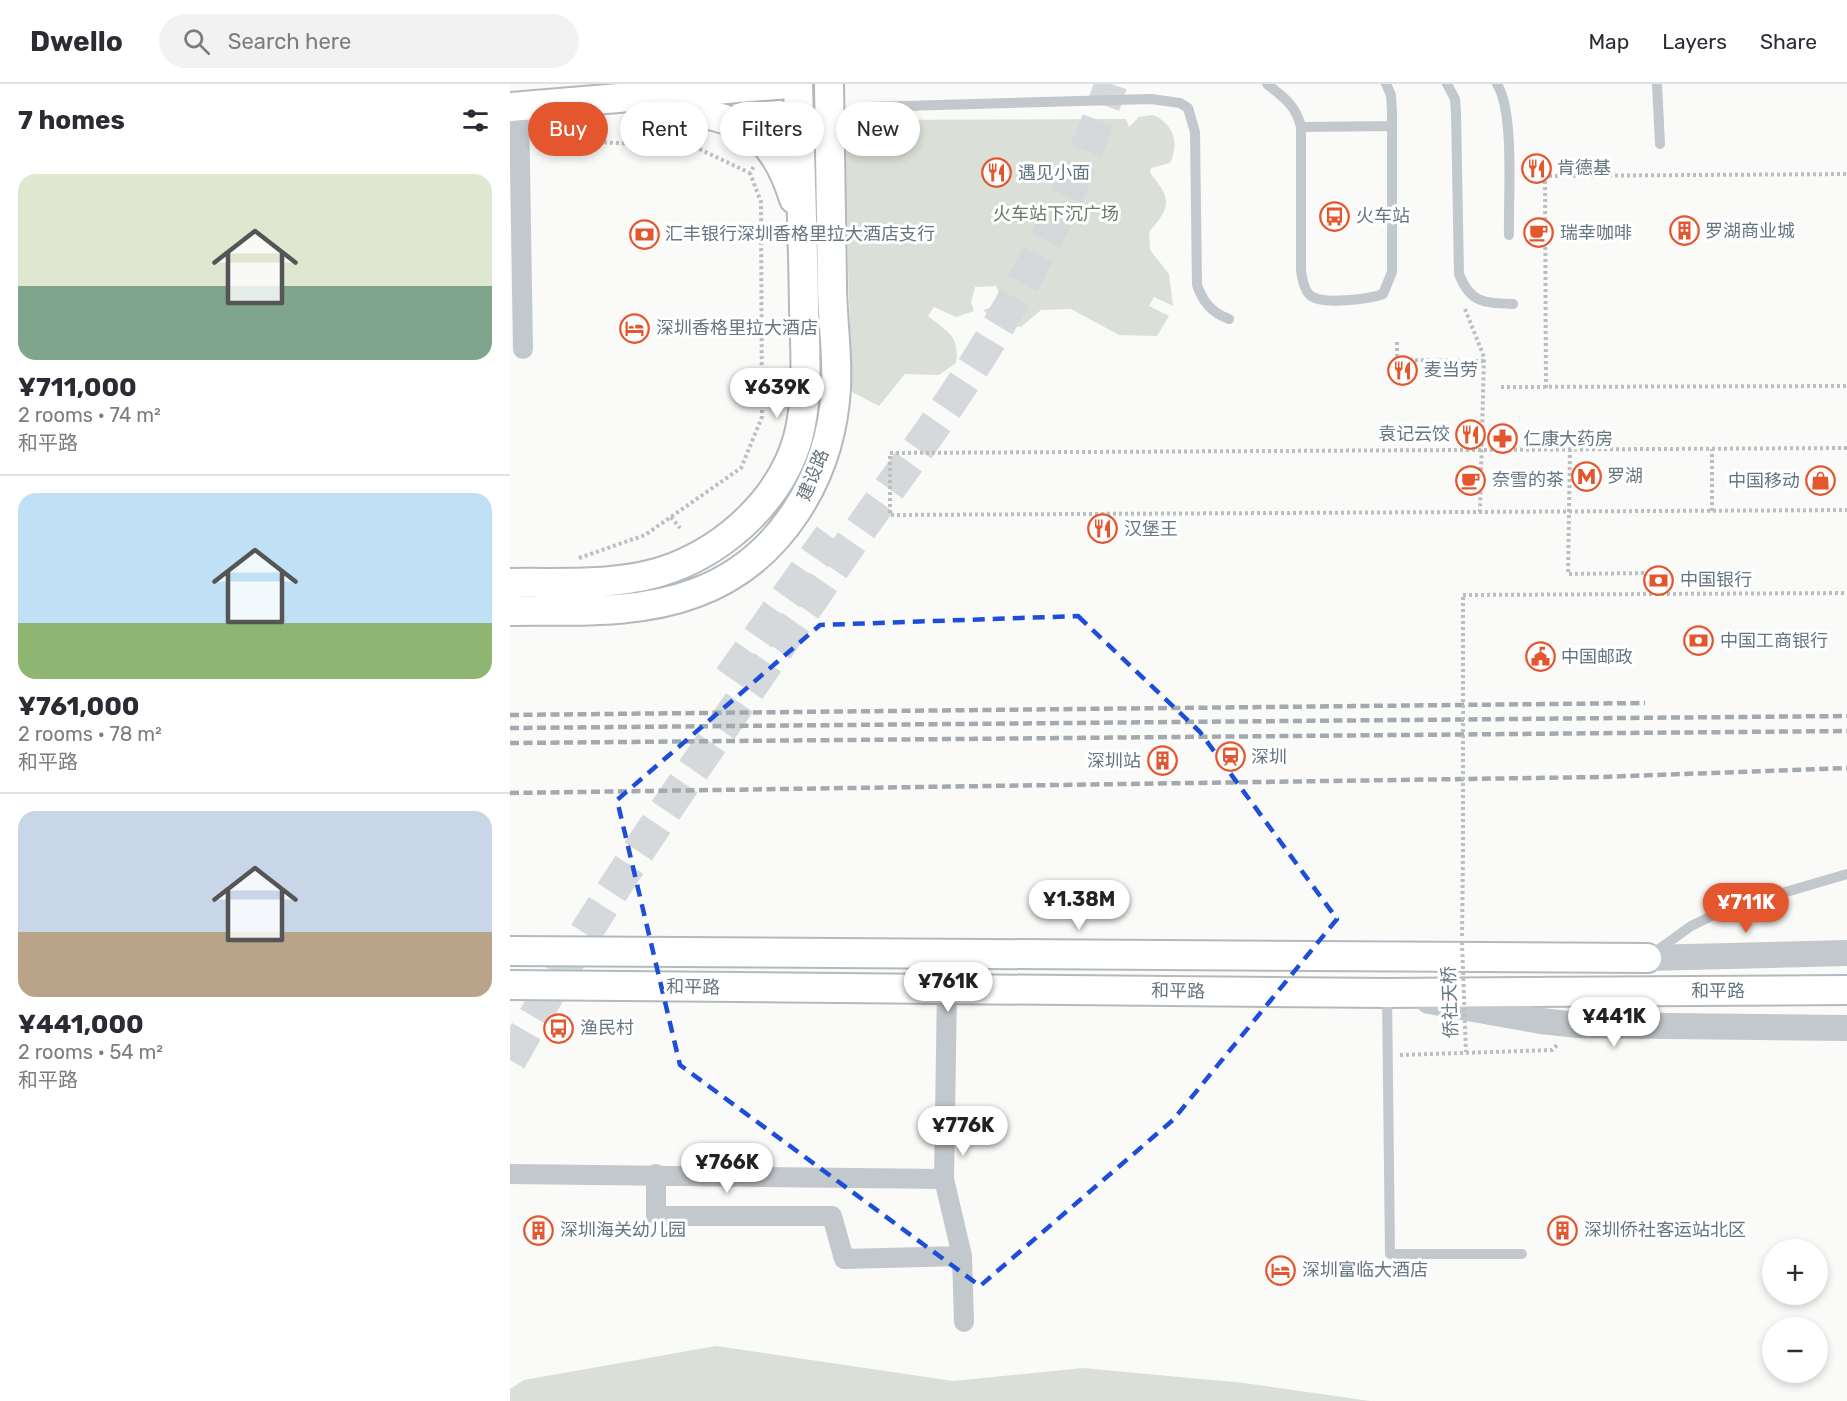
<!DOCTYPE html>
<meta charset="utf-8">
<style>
:root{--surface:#fff;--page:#f2f2f3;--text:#2b2b33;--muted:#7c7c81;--line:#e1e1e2;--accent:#e4572e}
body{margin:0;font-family:Rubik,"Noto Sans SC",sans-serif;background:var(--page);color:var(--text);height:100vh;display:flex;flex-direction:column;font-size:22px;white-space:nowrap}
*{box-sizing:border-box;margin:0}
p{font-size:20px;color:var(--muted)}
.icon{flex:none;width:33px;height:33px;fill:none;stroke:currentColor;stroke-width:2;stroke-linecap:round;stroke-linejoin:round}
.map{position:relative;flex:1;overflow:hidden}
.side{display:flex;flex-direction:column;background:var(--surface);width:510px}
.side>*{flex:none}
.top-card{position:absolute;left:18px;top:18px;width:570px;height:54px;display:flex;gap:12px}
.fabs{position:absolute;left:1252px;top:1155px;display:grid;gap:12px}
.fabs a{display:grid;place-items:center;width:66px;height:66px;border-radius:50%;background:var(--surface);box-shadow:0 3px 9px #0003;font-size:30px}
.price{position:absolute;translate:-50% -51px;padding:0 14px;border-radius:21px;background:#fff;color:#222;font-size:20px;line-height:39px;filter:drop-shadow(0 2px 3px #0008)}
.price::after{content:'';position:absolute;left:50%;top:36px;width:18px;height:14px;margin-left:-9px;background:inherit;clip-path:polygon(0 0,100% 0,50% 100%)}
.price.selected{background:var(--accent);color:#fff}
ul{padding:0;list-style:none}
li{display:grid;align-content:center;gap:12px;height:318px;padding:0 18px}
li+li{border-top:2px solid var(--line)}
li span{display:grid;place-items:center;height:186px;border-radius:18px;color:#555}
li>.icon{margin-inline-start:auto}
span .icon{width:108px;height:108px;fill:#fffc;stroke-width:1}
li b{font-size:26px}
h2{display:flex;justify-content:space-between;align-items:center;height:72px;padding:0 18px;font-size:26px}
.pill{padding:0 21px;border-radius:27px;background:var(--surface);box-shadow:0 3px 9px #0003;font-size:21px;line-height:54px}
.pill.selected{background:var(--accent);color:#fff}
header{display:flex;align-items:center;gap:36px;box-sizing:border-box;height:84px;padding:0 30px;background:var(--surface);border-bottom:2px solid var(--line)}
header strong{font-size:28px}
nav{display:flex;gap:33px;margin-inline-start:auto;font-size:21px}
.search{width:420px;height:54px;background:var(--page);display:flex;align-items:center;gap:15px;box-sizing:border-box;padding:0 21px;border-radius:33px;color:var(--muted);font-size:22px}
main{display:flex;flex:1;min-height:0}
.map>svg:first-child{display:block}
.green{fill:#dadfd7}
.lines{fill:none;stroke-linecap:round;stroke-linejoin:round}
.trunk-tunnel{stroke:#d5d9db;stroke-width:33;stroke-dasharray:33 16;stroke-linecap:butt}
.secondary-casing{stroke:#b3babf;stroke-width:32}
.path{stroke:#bbbfc2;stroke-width:4;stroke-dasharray:3 3;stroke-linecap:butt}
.service{stroke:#c3c8cc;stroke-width:10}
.minor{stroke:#c3c8cc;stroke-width:20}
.tertiary{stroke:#c3c8cc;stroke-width:26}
.secondary{stroke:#fff;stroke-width:28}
.rail{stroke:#a2aab0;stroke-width:4.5;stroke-dasharray:9 4.5;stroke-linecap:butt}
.path-bridge{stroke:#bbbfc2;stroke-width:4;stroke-dasharray:3 3;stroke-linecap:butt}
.marked{fill:none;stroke:#1d4ed8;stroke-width:4.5;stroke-dasharray:12 8;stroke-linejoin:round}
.labels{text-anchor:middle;stroke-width:6;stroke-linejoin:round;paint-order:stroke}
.poi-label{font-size:18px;fill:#657683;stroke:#fff;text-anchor:start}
.park-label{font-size:18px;fill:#687a64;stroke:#fff}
.street-label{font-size:18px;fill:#657683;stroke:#fff}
</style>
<header>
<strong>Dwello</strong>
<div class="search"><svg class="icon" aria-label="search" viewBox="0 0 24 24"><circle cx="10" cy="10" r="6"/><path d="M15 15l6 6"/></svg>Search here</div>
<nav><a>Map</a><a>Layers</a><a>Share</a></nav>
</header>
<main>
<section class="side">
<h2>7 homes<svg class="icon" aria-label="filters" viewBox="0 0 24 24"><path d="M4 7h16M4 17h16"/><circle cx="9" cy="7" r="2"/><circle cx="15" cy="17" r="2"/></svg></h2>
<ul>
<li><span style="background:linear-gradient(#dfe7d0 60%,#7fa58c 0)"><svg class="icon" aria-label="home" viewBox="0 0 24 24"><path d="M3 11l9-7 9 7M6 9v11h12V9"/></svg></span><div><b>¥711,000</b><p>2 rooms · 74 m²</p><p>和平路</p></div></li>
<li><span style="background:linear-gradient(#bfe0f5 70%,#8fb573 0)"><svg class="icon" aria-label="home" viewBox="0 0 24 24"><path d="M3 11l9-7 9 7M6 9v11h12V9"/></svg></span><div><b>¥761,000</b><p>2 rooms · 78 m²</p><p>和平路</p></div></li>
<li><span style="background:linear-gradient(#c9d6e8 65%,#b9a48a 0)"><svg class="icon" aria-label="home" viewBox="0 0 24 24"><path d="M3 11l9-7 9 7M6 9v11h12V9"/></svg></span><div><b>¥441,000</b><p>2 rooms · 54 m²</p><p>和平路</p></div></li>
</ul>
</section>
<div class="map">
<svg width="1337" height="1317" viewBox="0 0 1337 1317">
<rect width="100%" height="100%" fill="#fafaf8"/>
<path class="green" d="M643,31C663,39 670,59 660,79L641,84L640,89C662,115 661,123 639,148L640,166L659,190L663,222L644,213L639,222L659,232L647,252L609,251L561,225L531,226L511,243L486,240L473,226L493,219L486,202L465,203L461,218L464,227L446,233L424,223L418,232C437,248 450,251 446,279L429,291L395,290L369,322L342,308L334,58L345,36L616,35L619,43L629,33Z
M206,1262L443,1297L573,1284L734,1299L860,1317H0V1305L14,1296Z"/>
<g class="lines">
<path class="trunk-tunnel" d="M220,594L320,452
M0,976C102,794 222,631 340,460C377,407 417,354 453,299C514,205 565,106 601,0"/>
<defs>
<path id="secondary" d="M146,21C221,35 258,34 284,115
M0,23L279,0
M0,499C53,498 112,503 162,484C219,462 271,414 288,354C299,312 295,266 294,223C293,149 290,74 288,0
M0,527C61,526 127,531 185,509C270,478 321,393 326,304C328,270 322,235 322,200C321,133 320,67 319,0
M0,867L1137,874
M0,901L877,909L1337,906"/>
</defs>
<use href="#secondary" class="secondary-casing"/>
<path class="path" d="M28,55L185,63L240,89L244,82
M955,225L974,273L970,428
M887,258V276L974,277
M991,303L1337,302
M1036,304L1035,92L1337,90
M1337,364L380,369V431L1337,426
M1060,365L1058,490L1136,489
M1202,427V365
M161,433L170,444
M69,474L135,451L231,384L252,333L251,118L240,89
M953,511L1337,509
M952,852L953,768
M890,971L1042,966L1048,960"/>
<path class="service" d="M757,0C773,13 786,21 791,43V186C792,194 794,207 801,212C813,221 860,215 873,210L882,188V28L881,11L876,0
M937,0L945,15L946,28L949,190C960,219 974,219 1003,220
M987,0C1005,28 998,116 999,151
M1147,0L1150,60
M791,43L882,42
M330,49L337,32L358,23L641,15L670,19L678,24L685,48L687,201C693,218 702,229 719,235
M1145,868L1181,842L1214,826L1337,790
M877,909L880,1170H1012"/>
<path class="minor" d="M9,22L13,265
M437,905L434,1095L452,1172L454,1238
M0,1090L434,1095
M146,1090V1132H322L334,1175L452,1172"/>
<path class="tertiary" d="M1137,874L1337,869
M919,917L1031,937L1068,941L1337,944"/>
<use href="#secondary" class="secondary"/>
<path class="rail" d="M0,631L1135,619
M0,644L1337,632
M0,659L1337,647
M0,709L1091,693L1337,684"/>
<path class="path-bridge" d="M953,768V511
M952,858L956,968"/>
</g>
<path class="marked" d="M568,532L690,648L827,835L663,1036L470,1202L170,981L107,716L310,541Z"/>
<defs>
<symbol id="restaurant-ring" viewBox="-11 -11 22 22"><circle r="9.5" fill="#fff" stroke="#e4572e" stroke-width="1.5"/><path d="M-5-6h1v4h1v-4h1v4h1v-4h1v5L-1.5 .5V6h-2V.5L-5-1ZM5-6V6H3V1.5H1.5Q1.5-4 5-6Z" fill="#e4572e"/></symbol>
<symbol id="bus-ring" viewBox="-11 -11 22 22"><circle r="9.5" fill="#fff" stroke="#e4572e" stroke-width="1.5"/><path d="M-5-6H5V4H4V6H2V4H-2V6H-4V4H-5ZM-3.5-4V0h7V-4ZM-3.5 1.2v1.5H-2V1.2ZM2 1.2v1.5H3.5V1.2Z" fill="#e4572e"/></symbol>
<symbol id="building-ring" viewBox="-11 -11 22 22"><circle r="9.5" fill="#fff" stroke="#e4572e" stroke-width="1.5"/><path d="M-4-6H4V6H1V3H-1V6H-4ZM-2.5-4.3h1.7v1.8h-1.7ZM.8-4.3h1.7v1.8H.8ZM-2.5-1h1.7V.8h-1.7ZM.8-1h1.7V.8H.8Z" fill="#e4572e"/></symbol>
<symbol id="cafe-ring" viewBox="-11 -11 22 22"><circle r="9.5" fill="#fff" stroke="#e4572e" stroke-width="1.5"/><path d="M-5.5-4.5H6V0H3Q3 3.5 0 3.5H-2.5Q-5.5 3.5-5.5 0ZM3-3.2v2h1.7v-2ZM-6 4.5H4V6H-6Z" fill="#e4572e"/></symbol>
<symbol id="bank-ring" viewBox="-11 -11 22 22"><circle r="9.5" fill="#fff" stroke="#e4572e" stroke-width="1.5"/><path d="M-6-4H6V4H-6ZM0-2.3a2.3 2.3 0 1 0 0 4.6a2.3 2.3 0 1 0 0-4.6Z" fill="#e4572e"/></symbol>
<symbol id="hotel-ring" viewBox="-11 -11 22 22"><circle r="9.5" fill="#fff" stroke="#e4572e" stroke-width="1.5"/><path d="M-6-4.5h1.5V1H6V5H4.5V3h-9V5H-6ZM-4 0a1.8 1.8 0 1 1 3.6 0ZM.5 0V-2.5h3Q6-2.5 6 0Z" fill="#e4572e"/></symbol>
<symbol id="pharmacy-ring" viewBox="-11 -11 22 22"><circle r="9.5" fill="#fff" stroke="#e4572e" stroke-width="1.5"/><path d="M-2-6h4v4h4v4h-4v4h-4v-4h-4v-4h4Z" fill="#e4572e"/></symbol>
<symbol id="metro-ring" viewBox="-11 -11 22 22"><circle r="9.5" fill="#fff" stroke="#e4572e" stroke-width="1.5"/><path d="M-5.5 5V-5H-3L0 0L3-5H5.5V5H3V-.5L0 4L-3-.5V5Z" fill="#e4572e"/></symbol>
<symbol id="shop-ring" viewBox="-11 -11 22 22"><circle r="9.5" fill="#fff" stroke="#e4572e" stroke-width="1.5"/><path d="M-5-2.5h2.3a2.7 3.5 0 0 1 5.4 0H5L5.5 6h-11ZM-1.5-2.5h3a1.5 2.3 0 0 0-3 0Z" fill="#e4572e"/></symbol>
<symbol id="civic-ring" viewBox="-11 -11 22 22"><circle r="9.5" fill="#fff" stroke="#e4572e" stroke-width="1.5"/><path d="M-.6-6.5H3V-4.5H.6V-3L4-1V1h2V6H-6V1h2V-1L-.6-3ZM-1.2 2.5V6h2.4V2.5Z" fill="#e4572e"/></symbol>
<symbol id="station-ring" viewBox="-11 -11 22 22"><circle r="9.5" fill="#fff" stroke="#e4572e" stroke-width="1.5"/><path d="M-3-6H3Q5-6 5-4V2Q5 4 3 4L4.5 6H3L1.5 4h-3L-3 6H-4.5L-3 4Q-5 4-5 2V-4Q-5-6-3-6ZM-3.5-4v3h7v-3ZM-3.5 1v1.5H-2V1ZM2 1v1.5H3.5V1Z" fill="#e4572e"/></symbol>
</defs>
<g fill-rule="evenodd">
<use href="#restaurant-ring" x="1010" y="68" width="33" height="33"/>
<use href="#restaurant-ring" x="470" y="72" width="33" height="33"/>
<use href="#bus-ring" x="808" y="116" width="33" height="33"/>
<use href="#building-ring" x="1158" y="130" width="33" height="33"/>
<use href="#cafe-ring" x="1012" y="132" width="33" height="33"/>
<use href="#bank-ring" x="118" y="134" width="33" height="33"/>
<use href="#hotel-ring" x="108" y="228" width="33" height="33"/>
<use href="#restaurant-ring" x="876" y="270" width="33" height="33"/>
<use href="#restaurant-ring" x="944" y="334" width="33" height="33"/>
<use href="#pharmacy-ring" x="976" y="338" width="33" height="33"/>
<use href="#metro-ring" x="1060" y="376" width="33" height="33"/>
<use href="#cafe-ring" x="944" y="380" width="33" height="33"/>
<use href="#shop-ring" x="1294" y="380" width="33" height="33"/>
<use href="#restaurant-ring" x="576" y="428" width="33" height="33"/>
<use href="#bank-ring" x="1132" y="480" width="33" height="33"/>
<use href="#bank-ring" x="1172" y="540" width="33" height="33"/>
<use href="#civic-ring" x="1014" y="556" width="33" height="33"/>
<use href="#station-ring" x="704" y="656" width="33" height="33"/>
<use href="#building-ring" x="636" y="660" width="33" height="33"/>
<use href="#bus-ring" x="32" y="928" width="33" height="33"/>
<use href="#building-ring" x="12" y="1130" width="33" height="33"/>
<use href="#building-ring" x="1036" y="1130" width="33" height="33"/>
<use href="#hotel-ring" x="754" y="1170" width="33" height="33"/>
</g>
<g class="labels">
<g class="poi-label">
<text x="1047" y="90">肯德基</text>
<text x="508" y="95">遇见小面</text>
<text x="846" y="138">火车站</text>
<text x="1195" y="153">罗湖商业城</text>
<text x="1050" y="155">瑞幸咖啡</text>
<text x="155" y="156">汇丰银行深圳香格里拉大酒店支行</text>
<text x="146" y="250">深圳香格里拉大酒店</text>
<text x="914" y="292">麦当劳</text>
<text x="940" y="356" text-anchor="end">袁记云饺</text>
<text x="1013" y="361">仁康大药房</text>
<text x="1097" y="398">罗湖</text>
<text x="982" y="402">奈雪的茶</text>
<text x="1290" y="403" text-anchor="end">中国移动</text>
<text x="614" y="451">汉堡王</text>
<text x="1170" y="502">中国银行</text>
<text x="1210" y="563">中国工商银行</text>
<text x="1051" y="579">中国邮政</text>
<text x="741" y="679">深圳</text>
<text x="631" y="683" text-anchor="end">深圳站</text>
<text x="70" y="950">渔民村</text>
<text x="50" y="1152">深圳海关幼儿园</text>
<text x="1074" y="1152">深圳侨社客运站北区</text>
<text x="792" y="1192">深圳富临大酒店</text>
</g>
<g class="park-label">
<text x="546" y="136">火车站下沉广场</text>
</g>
<g class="street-label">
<text transform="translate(303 391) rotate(-68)" y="6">建设路</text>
<text transform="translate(183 903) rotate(1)" y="6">和平路</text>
<text transform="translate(668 907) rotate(1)" y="6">和平路</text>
<text x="1208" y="913">和平路</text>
<text transform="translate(940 918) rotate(-92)" y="6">侨社天桥</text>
</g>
</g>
</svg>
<div class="fabs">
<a>+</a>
<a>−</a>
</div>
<b class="price" style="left:267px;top:335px">¥639K</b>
<b class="price" style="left:569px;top:847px">¥1.38M</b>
<b class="price selected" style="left:1236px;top:850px">¥711K</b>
<b class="price" style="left:438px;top:929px">¥761K</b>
<b class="price" style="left:1104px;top:964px">¥441K</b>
<b class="price" style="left:453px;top:1073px">¥776K</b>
<b class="price" style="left:217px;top:1110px">¥766K</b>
<div class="top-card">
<a class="pill selected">Buy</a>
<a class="pill">Rent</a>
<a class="pill">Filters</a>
<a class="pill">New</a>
</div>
</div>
</main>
